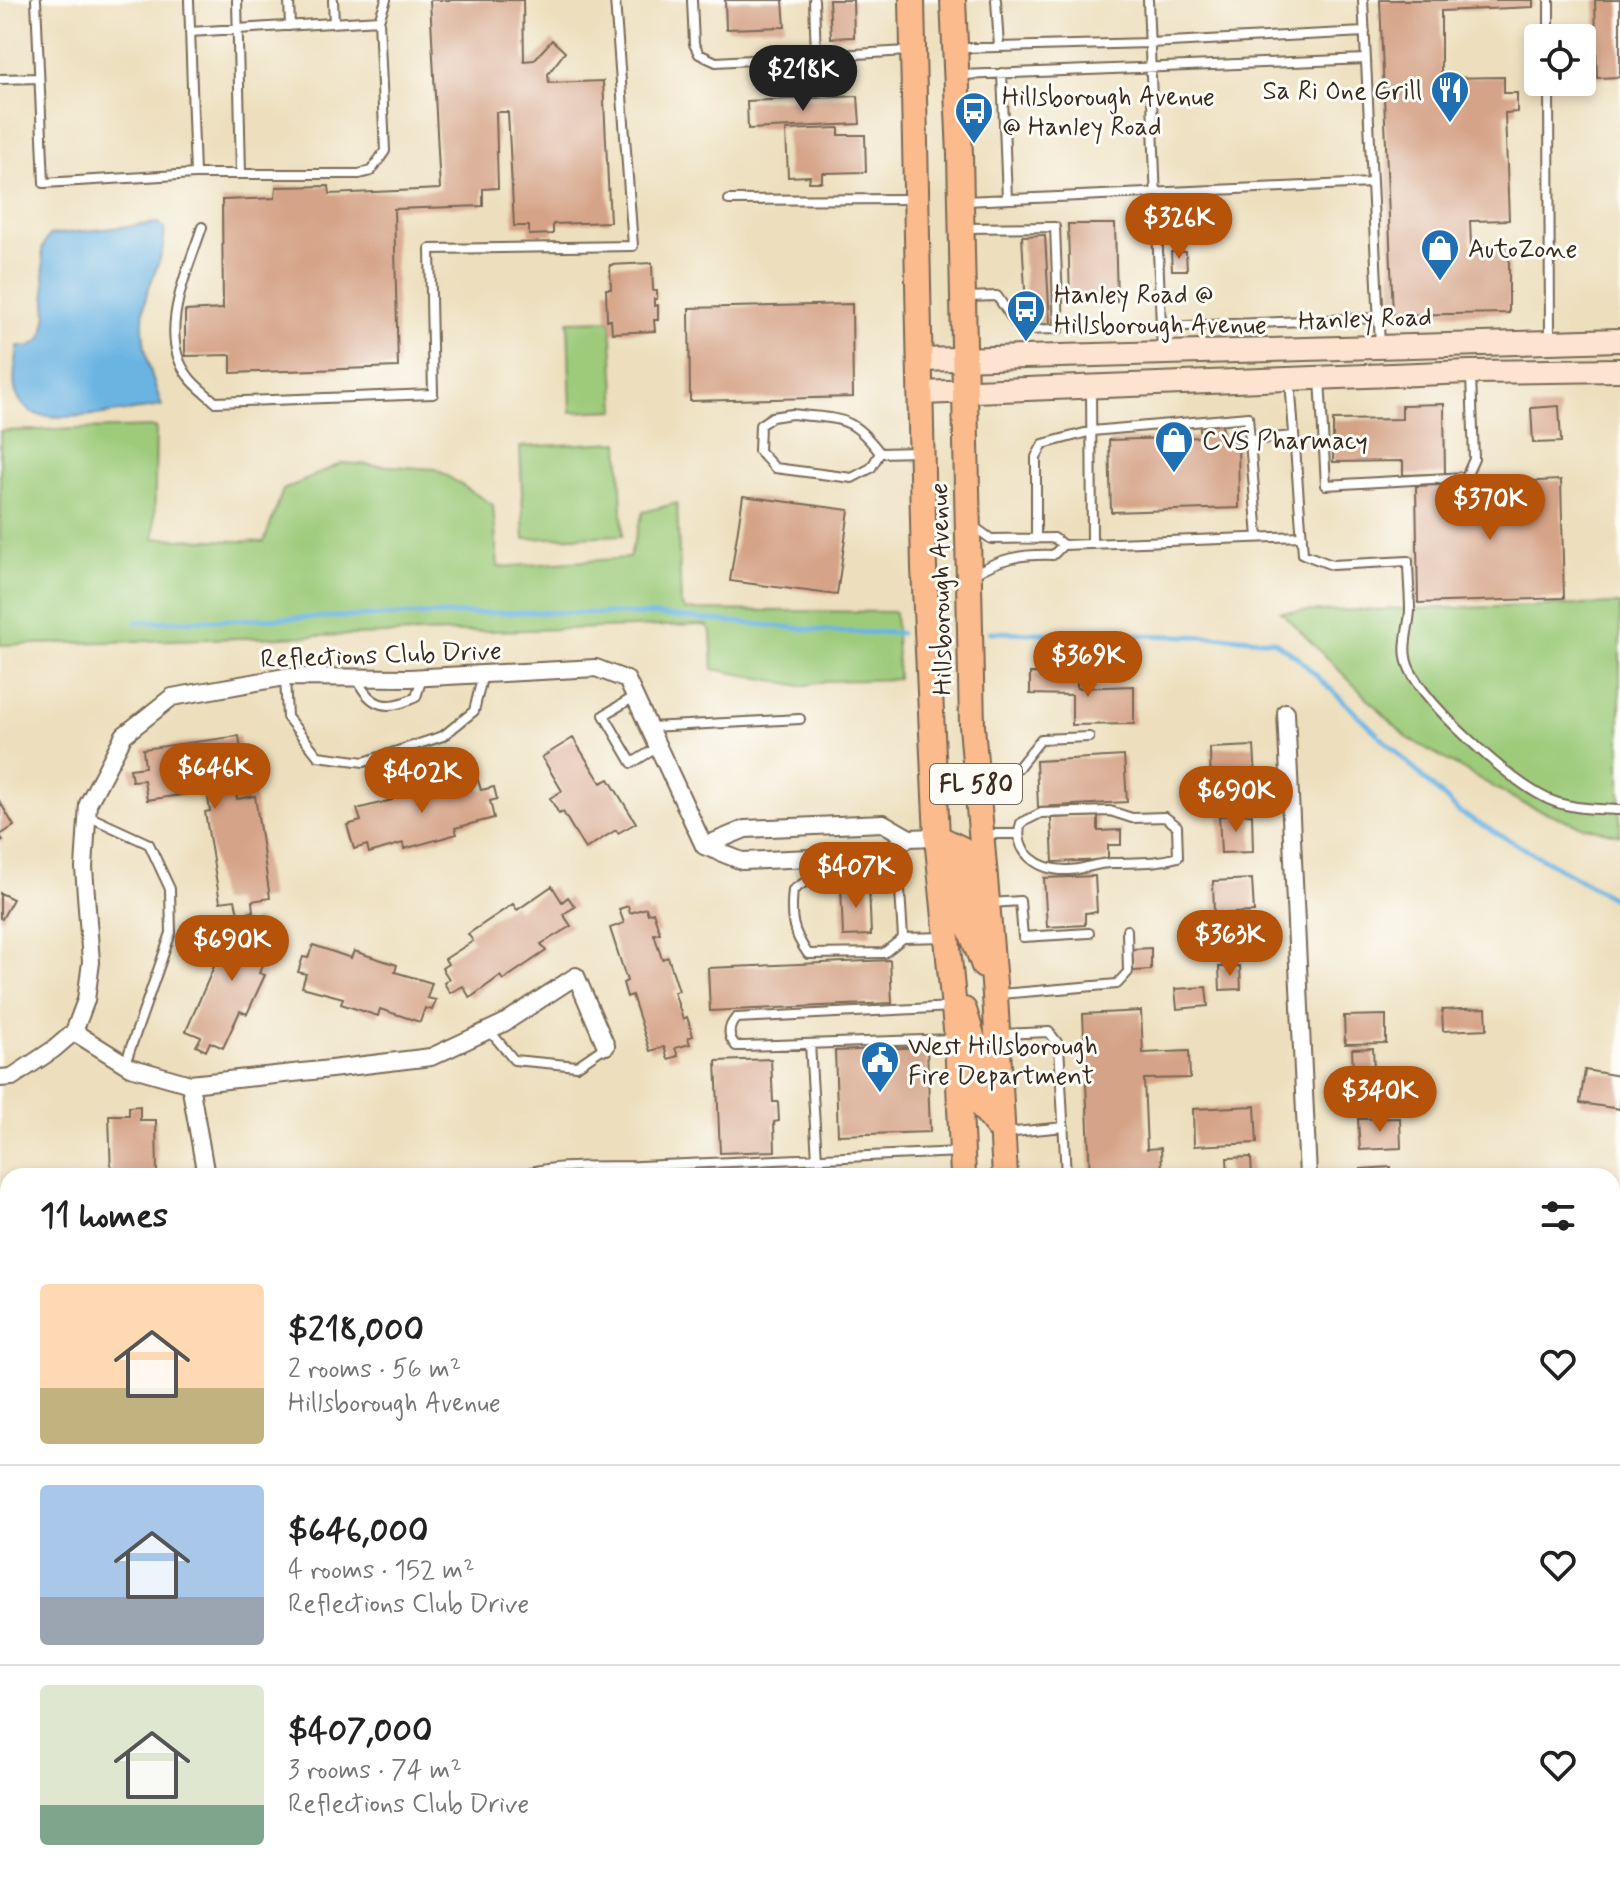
<!DOCTYPE html>
<meta charset="utf-8">
<style>
:root{--surface:#fff;--page:#f2f2f2;--text:#222;--muted:#767676;--line:#e0e0e0;--accent:#b45309}
body{margin:0;font-family:Mynerve,sans-serif;background:var(--page);color:var(--text);height:100vh;display:flex;flex-direction:column;font-size:30px;white-space:nowrap}
*{box-sizing:border-box;margin:0}
p{font-size:26px;color:var(--muted)}
.icon{flex:none;width:44px;height:44px;fill:none;stroke:currentColor;stroke-width:2;stroke-linecap:round;stroke-linejoin:round}
.map{position:relative;flex:1;overflow:hidden}
.panel{position:absolute;left:0px;top:1168px;width:1620px;height:712px;display:flex;flex-direction:column;background:var(--surface);border-radius:24px 24px 0 0;box-shadow:0 4px 12px #0003}
.panel>*{flex:none}
.buttons{position:absolute;left:1524px;top:24px;display:grid;gap:16px}
.buttons a{display:grid;place-items:center;width:72px;height:72px;border-radius:8px;background:var(--surface);box-shadow:0 4px 12px #0003;font-size:40px}
.price{position:absolute;translate:-50% -68px;padding:0 18px;border-radius:28px;background:var(--accent);color:#fff;font-size:26px;line-height:52px;filter:drop-shadow(0 2px 4px #0008)}
.price::after{content:'';position:absolute;left:50%;top:48px;width:24px;height:18px;margin-left:-12px;background:inherit;clip-path:polygon(0 0,100% 0,50% 100%)}
.price.on{background:#222;color:#fff}
ul{padding:0;list-style:none}
li{display:flex;align-items:center;gap:24px;height:200px;padding:0 40px}
li+li{border-top:2px solid var(--line)}
li span{display:grid;place-items:center;flex:none;width:224px;height:160px;border-radius:8px;color:#555}
li>.icon{margin-inline-start:auto}
span .icon{width:96px;height:96px;fill:#fffc;stroke-width:1}
li b{font-size:34px}
h2{display:flex;justify-content:space-between;align-items:center;height:96px;padding:0 40px;font-size:34px}
.map>svg:first-child{display:block}
.green{fill:#9dcb7a;stroke:#6c7a4c;stroke-width:2}
.water{fill:#6ab4e2;stroke:#526f80;stroke-width:2}
.lines{fill:none;stroke-linecap:round;stroke-linejoin:round}
.stream{stroke:#6ab4e2;stroke-width:5}
.building{fill:#d5a387}
.service-casing{stroke:#796956;stroke-width:12}
.minor-casing{stroke:#796956;stroke-width:20}
.secondary-casing{stroke:#796956;stroke-width:26}
.primary-casing{stroke:#796956;stroke-width:28}
.service{stroke:#fff;stroke-width:8}
.minor{stroke:#fff;stroke-width:16}
.secondary{stroke:#fde4d1;stroke-width:22}
.primary{stroke:#fbbb8d;stroke-width:24}
.labels{text-anchor:middle;stroke-width:6;stroke-linejoin:round;paint-order:stroke}
.shield{fill:#fdfcf7;stroke:#75695f;stroke-width:2}
.shield-label{font-size:24px;font-weight:bold;fill:#3b2a1e}
.poi-label{font-size:26px;fill:#3b2a1e;stroke:#fdfcf7;text-anchor:start}
.street-label{font-size:26px;fill:#3b2a1e;stroke:#fdfcf7}
</style>
<div class="map">
<svg width="1620" height="1880" viewBox="0 0 1620 1880">
<rect width="100%" height="100%" fill="#fdfcf7"/>
<filter id="ink" filterUnits="userSpaceOnUse"><feTurbulence type="fractalNoise" baseFrequency=".0125" numOctaves="2"/><feDisplacementMap in="SourceGraphic" scale="16" xChannelSelector="R" yChannelSelector="G"/><feConvolveMatrix kernelMatrix="1 2 1 2 8 2 1 2 1" color-interpolation-filters="sRGB"/></filter>
<filter id="wash" filterUnits="userSpaceOnUse"><feTurbulence type="fractalNoise" baseFrequency=".006" numOctaves="4" result="noise"/><feDisplacementMap in="SourceGraphic" scale="32" xChannelSelector="R" yChannelSelector="G"/><feGaussianBlur stdDeviation="1.8" result="paint"/><feColorMatrix in="noise" values="0 0 0 0 0 0 0 0 0 0 0 0 0 0 0 0 0 1.4 0 .05"/><feComposite in="paint" operator="in"/></filter>
<g filter="url(#wash)">
<rect width="100%" height="100%" fill="#eddfbd"/>
<path class="green" d="M611,320L616,410L571,412L568,321Z
M156,427L154,538L264,542L283,490L342,463L436,469L493,505L498,567L629,558L643,512L677,503L681,604L685,610L895,612L898,679L827,681L802,686L713,669L711,632L707,626L702,625L0,645V431Z
M619,442L623,535L524,539L520,447Z
M1620,604V835L1581,826L1522,803L1406,737L1281,612Z"/>
<path class="water" d="M158,223L164,228C167,254 151,275 145,301C138,336 150,373 162,406C134,410 59,423 33,413C25,409 17,398 15,389C12,377 17,359 18,346H30L42,339L47,315L42,249L49,235Z"/>
<g class="lines">
<path class="stream" d="M136,622L534,612L658,615L838,632L900,633
M990,632L1230,637L1274,641L1297,657L1459,812L1620,902"/>
</g>
<g id="blocks">
<path class="building" d="M430,0H523L524,61L534,60L552,40L565,52L548,74L549,83L603,81L610,222L553,224V234L529,235V226H514L508,112H496L498,188L483,189V206L394,209L398,367L231,373V355L185,356V311L223,309L222,200L275,198L276,187L329,186L330,194L440,189Z
M725,0H783L785,27L726,29Z
M829,0H853L854,37L831,38Z
M1380,0H1533V7L1441,11V78L1504,77V93H1517V112L1505,113L1509,220L1470,221L1471,245L1509,244V313L1393,315Z
M1595,0H1620V77L1597,78Z
M858,96L860,124L748,129L747,101Z
M839,128V135H865L866,172L822,173V182H809L810,176L788,177L786,130Z
M1068,224H1115L1117,301L1070,302Z
M1045,235L1050,324L1027,325L1022,236Z
M1171,252H1186L1187,270H1172Z
M652,263L653,291H657V299H654V306L658,305V320H654L655,331L612,333L611,320H607L606,289H611L610,265Z
M852,304L853,397L690,401L689,308Z
M1444,404L1445,474L1403,475V461L1333,462V420L1402,419V405Z
M1559,406L1561,442L1533,443L1531,408Z
M1200,423H1222L1223,436H1238L1239,508L1111,512L1109,440L1200,437Z
M1561,480L1564,598L1418,603L1416,486Z
M743,496L849,510L837,595L730,581Z
M1030,673L1077,674V688L1134,686V724L1072,725V695L1030,694Z
M239,736L243,763L231,765L237,799L255,796L270,898L252,901L253,912L238,914L235,900L220,902L205,812L210,811L207,791L147,800L144,780L132,781L130,769L145,767L143,749Z
M573,738L601,783L609,779L636,823L618,833L616,830L585,849L563,812L559,814L550,798L562,791L542,757Z
M1254,746L1257,793L1211,795L1210,748Z
M1124,756L1127,802L1038,807L1036,761Z
M477,777L481,790L494,787L497,799L490,801L494,818L455,828L457,834L404,849L403,843L369,853L367,845L354,849L347,825L361,821L357,809L392,800L390,792L440,779L442,786Z
M0,802L14,826L0,835L3,841L0,843Z
M1252,814L1253,852L1221,853L1219,816Z
M1098,816V831L1121,830V845H1108V860L1053,862L1051,818Z
M1095,876L1097,912L1085,913V925L1047,927L1044,878Z
M1252,879L1254,912L1214,914L1213,881Z
M855,885H869L871,935L843,936L841,886Z
M552,886L562,902L568,897L575,907L563,914L571,926L541,944L546,951L503,980L500,976L470,998L463,986L450,993L444,983L449,979L442,968L448,964L445,959L473,941L468,934L513,904L517,910Z
M0,893L13,899L2,919L0,918Z
M628,906L630,913L646,908L648,914L653,912L660,933L654,934L662,959L668,957L679,991L674,992L683,1019L687,1017L693,1036L688,1038L690,1044L675,1048L678,1056L668,1059L664,1047L650,1051L632,995L627,997L623,983L627,981L610,928L624,923L619,909Z
M235,918L251,925L254,919L265,923L262,930L276,936L259,973L265,975L247,1014L240,1011L223,1048L210,1042L206,1051L196,1046L201,1037L186,1031Z
M313,945L351,958L354,951L397,965L395,972L432,983L427,998L436,1000L432,1010L425,1008L420,1022L380,1009L378,1016L341,1004L343,998L302,987L306,974L298,972L303,957L308,958Z
M1151,948V970L1133,971L1132,949Z
M890,960L892,1003L710,1011L708,968Z
M1240,966L1241,989L1220,990L1219,967Z
M1206,987L1208,1006L1177,1009L1175,989Z
M1486,1008L1487,1029L1443,1031L1442,1010Z
M1141,1011L1143,1053L1189,1051L1190,1078L1144,1079L1147,1149L1161,1148L1162,1171L1148,1172V1176H1090L1083,1014Z
M1386,1015V1043L1345,1044L1344,1016Z
M927,1047L930,1132L838,1135L835,1051Z
M1373,1048L1375,1092L1354,1093L1352,1049Z
M771,1059L773,1102H778L779,1121L774,1122L775,1151L720,1153L716,1061Z
M1585,1070L1620,1076V1109L1580,1103Z
M140,1106V1120H156L157,1176H111L109,1115H129V1107Z
M1255,1106L1257,1143L1194,1146L1193,1109Z
M1400,1118L1401,1148L1360,1150L1358,1119Z
M1251,1157L1252,1176H1228L1227,1158Z
M1391,1167V1176H1362L1361,1169Z
M0,1201L8,1208V1256L0,1266Z
M0,1331L8,1352V1452L0,1455Z
M0,1593H8V1636H0Z
M0,1809H8V1854H0Z
M307,1872H353L354,1880H307Z
M471,1872H545L546,1880H471Z
M1112,1872H1143V1880H1112Z
M1187,1872H1229V1880H1180V1877H1187Z"/>
</g>
</g>
<g filter="url(#ink)">
<use href="#blocks" fill-opacity="0" stroke="#796956" stroke-width="2"/>
<g class="lines">
<defs>
<path id="service" d="M36,0L44,183L195,174L189,0
M237,0L241,174
M289,0L290,26
M333,0L334,23
M692,0L694,44L699,54L716,62L908,51
M814,0L816,55
M996,0L999,47
M1148,0L1162,351
M1363,0L1380,345
M1549,0V38
M379,20L386,0
M190,32L379,20L385,151L371,171L359,174H195
M958,48L1150,43L1365,32
M1002,73L1007,199
M961,75L1366,59
M0,79L39,78
M1549,82L1550,341
M729,200L912,199
M965,201L1372,183
M202,227C188,271 156,334 188,376C195,386 207,394 215,402L433,394L430,249L633,246L615,0
M966,297L997,296L1020,330L1059,329L1055,227L966,228
M1161,327L1378,318
M1320,378L1326,485L1466,477L1474,459L1471,376
M1290,380L1303,554L1332,565L1408,561C1408,577 1410,594 1410,610C1409,631 1400,650 1410,670C1429,708 1505,776 1542,796C1564,809 1595,809 1620,810
M1091,387L1092,543
M792,414C839,420 850,413 880,453L871,468L852,478L775,468L759,451L760,425L772,417Z
M1250,440L1294,436
M880,453L917,452
M973,526L991,539L1054,538L1063,545L1302,536
M1036,539V457L1043,444L1092,431L1248,417L1258,537
M973,575C999,558 1022,554 1053,555L1063,545
M285,677L287,717L318,756L364,762L443,736L474,711L483,674
M357,678C370,708 388,711 416,697L422,678
M634,697L604,715L632,763L658,747
M650,727L800,719
M977,771L1018,768L1041,739L1089,737
M1110,811L1132,818L1165,817L1177,826L1178,857C1155,864 1134,862 1111,863C1096,863 1082,870 1068,870C1040,871 1012,853 1021,823L1041,813Z
M88,816L149,844L170,889L171,933L125,1064
M982,834H1018
M991,903L1020,901L1023,937L1089,933
M903,938L900,890L883,877L811,878L793,890C790,918 792,931 808,954L884,953L903,938L946,937
M1000,994L1117,984L1128,972L1127,930
M953,1007L736,1018C728,1027 727,1036 736,1046H744L954,1039
M489,1030L514,1060L577,1066L606,1046
M1002,1034L1049,1032L1059,1045L1066,1176
M810,1044L818,1176
M1005,1133L1064,1127
M639,1166L961,1152
M523,1176C543,1163 613,1167 639,1166V1176
M0,1678L8,1677
M936,1872L939,1880
M1100,1872V1880
M1510,1872L1512,1880
M647,1880L654,1872"/>
<path id="minor" d="M1286,712L1308,1176
M704,846L745,829L883,823L909,838
M74,1032L130,1067L190,1084L331,1069L431,1057L504,1023L576,976L606,1046
M0,1078L12,1077L54,1049L74,1032L86,1000L91,962L84,868L88,804L124,735L172,697L285,677L409,678L596,668L627,680L704,846L742,861L881,855L909,838L937,837
M190,1084L206,1176
M0,1511L8,1520
M0,1726H8
M0,1770H8
M1341,1872V1880"/>
<path id="secondary" d="M920,360L1620,340
M921,393L1470,372L1620,370"/>
<path id="primary" d="M912,0L924,568L937,837L957,1039L963,1176
M953,0L960,155L972,726L995,995L1005,1176
M937,837L962,849L970,929L984,966
M964,1010L974,1042L979,1103L1003,1133
M995,1872V1880
M1040,1872L1041,1880"/>
</defs>
<use href="#service" class="service-casing"/>
<use href="#minor" class="minor-casing"/>
<use href="#secondary" class="secondary-casing"/>
<use href="#primary" class="primary-casing"/>
<use href="#service" class="service"/>
<use href="#minor" class="minor"/>
<use href="#secondary" class="secondary"/>
<use href="#primary" class="primary"/>
</g>
</g>
<defs>
<symbol id="restaurant-pin" viewBox="-11 -11 22 30"><path d="M0 17L-7.5 6A9.5 9.5 0 1 1 7.5 6Z" fill="#1f6fb2" stroke="#fdfcf7"/><path d="M-5-6h1v4h1v-4h1v4h1v-4h1v5L-1.5 .5V6h-2V.5L-5-1ZM5-6V6H3V1.5H1.5Q1.5-4 5-6Z" fill="#fff"/></symbol>
<symbol id="bus-pin" viewBox="-11 -11 22 30"><path d="M0 17L-7.5 6A9.5 9.5 0 1 1 7.5 6Z" fill="#1f6fb2" stroke="#fdfcf7"/><path d="M-5-6H5V4H4V6H2V4H-2V6H-4V4H-5ZM-3.5-4V0h7V-4ZM-3.5 1.2v1.5H-2V1.2ZM2 1.2v1.5H3.5V1.2Z" fill="#fff"/></symbol>
<symbol id="shop-pin" viewBox="-11 -11 22 30"><path d="M0 17L-7.5 6A9.5 9.5 0 1 1 7.5 6Z" fill="#1f6fb2" stroke="#fdfcf7"/><path d="M-5-2.5h2.3a2.7 3.5 0 0 1 5.4 0H5L5.5 6h-11ZM-1.5-2.5h3a1.5 2.3 0 0 0-3 0Z" fill="#fff"/></symbol>
<symbol id="civic-pin" viewBox="-11 -11 22 30"><path d="M0 17L-7.5 6A9.5 9.5 0 1 1 7.5 6Z" fill="#1f6fb2" stroke="#fdfcf7"/><path d="M-.6-6.5H3V-4.5H.6V-3L4-1V1h2V6H-6V1h2V-1L-.6-3ZM-1.2 2.5V6h2.4V2.5Z" fill="#fff"/></symbol>
</defs>
<g fill-rule="evenodd">
<use href="#restaurant-pin" x="1428" y="68" width="44" height="60"/>
<use href="#bus-pin" x="952" y="89" width="44" height="60"/>
<use href="#shop-pin" x="1418" y="226" width="44" height="60"/>
<use href="#bus-pin" x="1004" y="287" width="44" height="60"/>
<use href="#shop-pin" x="1152" y="418" width="44" height="60"/>
<use href="#civic-pin" x="858" y="1038" width="44" height="60"/>
</g>
<g class="labels">
<rect class="shield" x="930" y="764" width="92" height="40" rx="6"/>
<g class="shield-label">
<text x="976" y="792">FL 580</text>
</g>
<g class="poi-label">
<text x="1422" y="99" text-anchor="end">Sa Ri One Grill</text>
<text x="1002" y="105">Hillsborough Avenue<tspan x="1002" dy="30">@ Hanley Road</tspan></text>
<text x="1468" y="257">AutoZone</text>
<text x="1054" y="303">Hanley Road @<tspan x="1054" dy="30">Hillsborough Avenue</tspan></text>
<text x="1202" y="449">CVS Pharmacy</text>
<text x="908" y="1054">West Hillsborough<tspan x="908" dy="30">Fire Department</tspan></text>
</g>
<g class="street-label">
<text transform="translate(1365 318) rotate(-2)" y="9">Hanley Road</text>
<text transform="translate(940 589) rotate(-91)" y="9">Hillsborough Avenue</text>
<text transform="translate(381 654) rotate(-2)" y="9">Reflections Club Drive</text>
</g>
</g>
</svg>
<div class="buttons">
<a><svg class="icon" aria-label="locate" viewBox="0 0 24 24"><circle cx="12" cy="12" r="6"/><path d="M12 2v4M12 18v4M2 12h4M18 12h4"/></svg></a>
</div>
<b class="price on" style="left:803px;top:113px">$218K</b>
<b class="price" style="left:1179px;top:261px">$326K</b>
<b class="price" style="left:1490px;top:542px">$370K</b>
<b class="price" style="left:1088px;top:699px">$369K</b>
<b class="price" style="left:215px;top:811px">$646K</b>
<b class="price" style="left:422px;top:815px">$402K</b>
<b class="price" style="left:1236px;top:834px">$690K</b>
<b class="price" style="left:856px;top:910px">$407K</b>
<b class="price" style="left:1230px;top:978px">$363K</b>
<b class="price" style="left:232px;top:983px">$690K</b>
<b class="price" style="left:1380px;top:1134px">$340K</b>
<section class="panel">
<h2>11 homes<svg class="icon" aria-label="filters" viewBox="0 0 24 24"><path d="M4 7h16M4 17h16"/><circle cx="9" cy="7" r="2"/><circle cx="15" cy="17" r="2"/></svg></h2>
<ul>
<li><span style="background:linear-gradient(#ffd9b3 65%,#c2b280 0)"><svg class="icon" aria-label="home" viewBox="0 0 24 24"><path d="M3 11l9-7 9 7M6 9v11h12V9"/></svg></span><div><b>$218,000</b><p>2 rooms · 56 m²</p><p>Hillsborough Avenue</p></div><svg class="icon" aria-label="heart" viewBox="0 0 24 24"><path d="M12 20l-8-8c-3-5 5-10 8-4 3-6 11-1 8 4z"/></svg></li>
<li><span style="background:linear-gradient(#a9c7e8 70%,#9aa5b1 0)"><svg class="icon" aria-label="home" viewBox="0 0 24 24"><path d="M3 11l9-7 9 7M6 9v11h12V9"/></svg></span><div><b>$646,000</b><p>4 rooms · 152 m²</p><p>Reflections Club Drive</p></div><svg class="icon" aria-label="heart" viewBox="0 0 24 24"><path d="M12 20l-8-8c-3-5 5-10 8-4 3-6 11-1 8 4z"/></svg></li>
<li><span style="background:linear-gradient(#dfe7d0 75%,#7fa58c 0)"><svg class="icon" aria-label="home" viewBox="0 0 24 24"><path d="M3 11l9-7 9 7M6 9v11h12V9"/></svg></span><div><b>$407,000</b><p>3 rooms · 74 m²</p><p>Reflections Club Drive</p></div><svg class="icon" aria-label="heart" viewBox="0 0 24 24"><path d="M12 20l-8-8c-3-5 5-10 8-4 3-6 11-1 8 4z"/></svg></li>
</ul>
</section>
</div>
